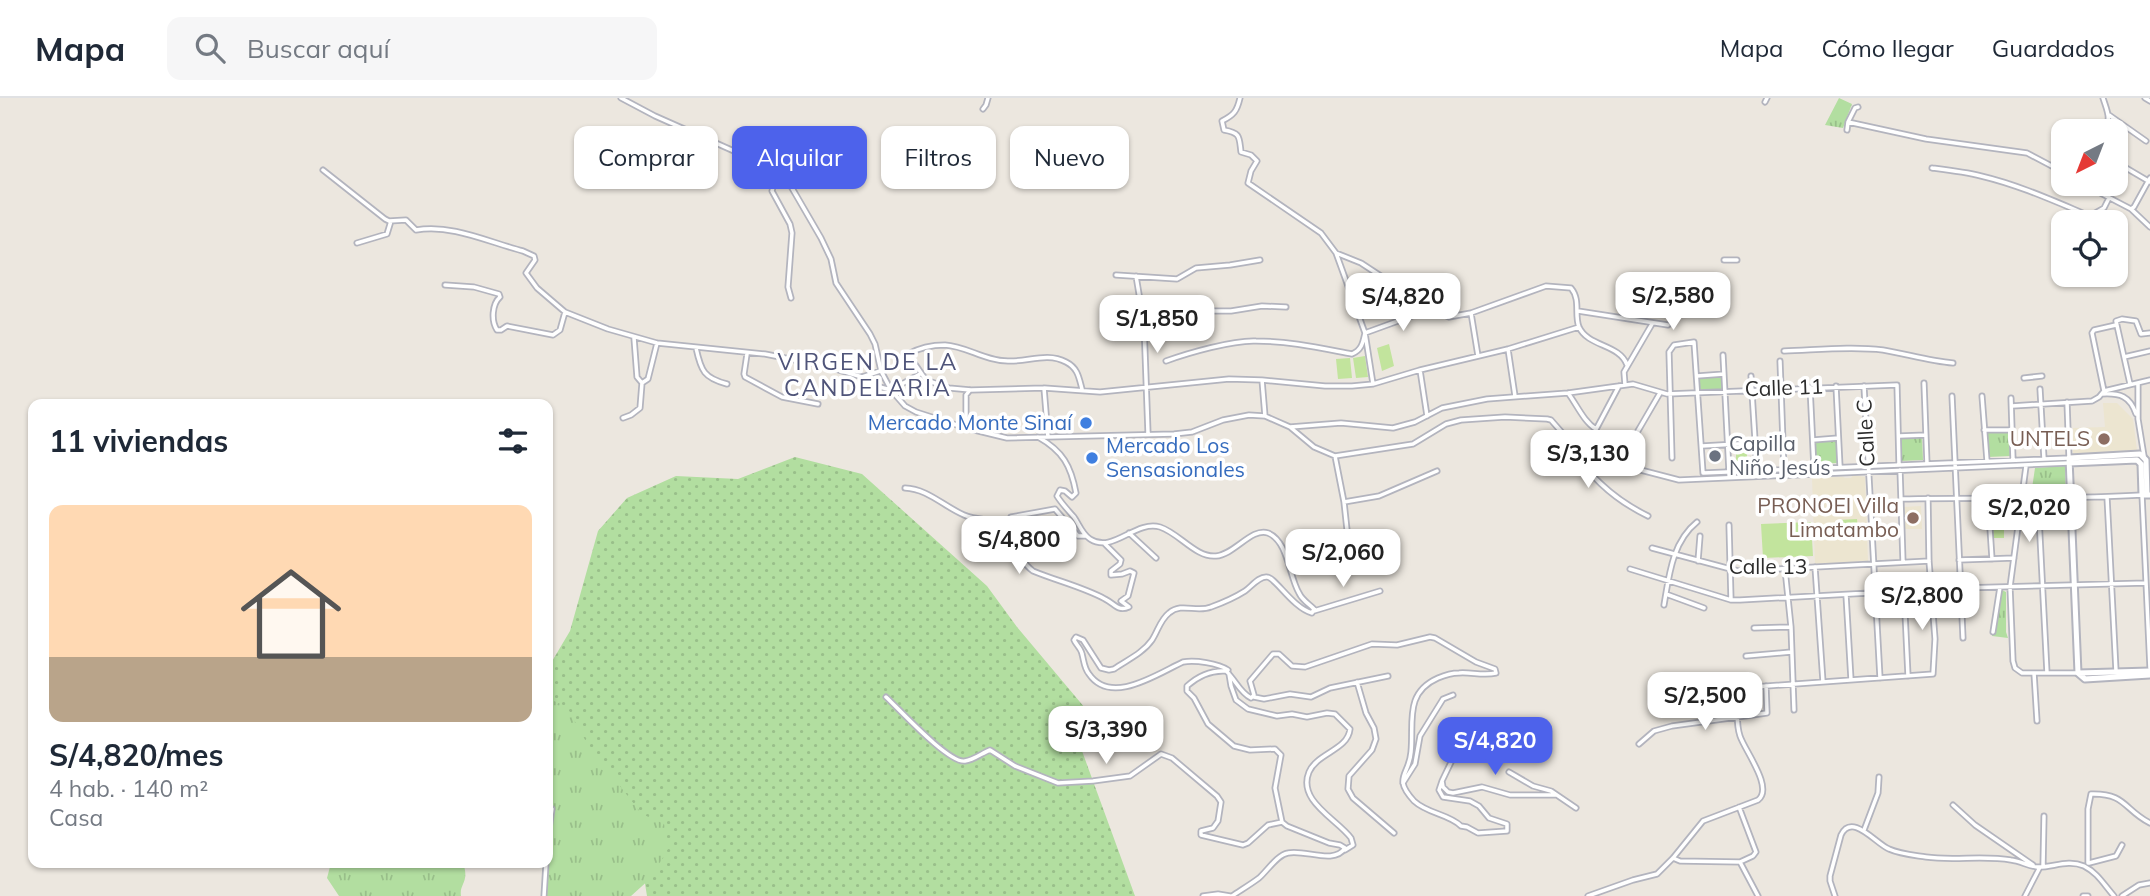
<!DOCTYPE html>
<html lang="es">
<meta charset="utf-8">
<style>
:root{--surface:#fff;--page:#f6f6f7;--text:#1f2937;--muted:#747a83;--line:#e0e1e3;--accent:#4d62eb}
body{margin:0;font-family:Mulish,sans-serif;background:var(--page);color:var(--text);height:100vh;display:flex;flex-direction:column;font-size:26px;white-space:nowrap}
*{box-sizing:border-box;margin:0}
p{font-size:23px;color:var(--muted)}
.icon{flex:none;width:38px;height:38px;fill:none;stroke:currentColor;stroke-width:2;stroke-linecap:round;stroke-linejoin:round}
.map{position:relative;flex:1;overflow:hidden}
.drawer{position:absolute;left:28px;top:301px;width:525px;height:469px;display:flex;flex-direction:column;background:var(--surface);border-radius:14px;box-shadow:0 2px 5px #0004}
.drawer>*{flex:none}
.top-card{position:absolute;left:574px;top:28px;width:665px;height:63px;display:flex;gap:14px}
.needle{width:46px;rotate:222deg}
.controls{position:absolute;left:2051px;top:21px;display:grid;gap:14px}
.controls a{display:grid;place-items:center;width:77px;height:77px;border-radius:14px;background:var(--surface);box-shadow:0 2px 5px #0004;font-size:35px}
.price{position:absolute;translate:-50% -60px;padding:0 16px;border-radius:14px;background:#fff;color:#222;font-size:23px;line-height:46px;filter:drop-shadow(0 2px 4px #0008)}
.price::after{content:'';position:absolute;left:50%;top:42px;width:21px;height:16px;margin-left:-10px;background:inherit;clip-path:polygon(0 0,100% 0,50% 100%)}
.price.selected{background:var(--accent);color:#fff}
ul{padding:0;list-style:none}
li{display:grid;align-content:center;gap:14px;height:371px;padding:0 21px}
li span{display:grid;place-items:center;height:217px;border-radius:14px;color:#555}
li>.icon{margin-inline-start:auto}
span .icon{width:126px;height:126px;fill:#fffc;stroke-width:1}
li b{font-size:30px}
h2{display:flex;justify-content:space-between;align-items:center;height:84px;padding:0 21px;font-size:30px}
.chip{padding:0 24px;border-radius:14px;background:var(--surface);box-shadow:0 2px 5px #0004;font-size:24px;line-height:63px}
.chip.selected{background:var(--accent);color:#fff}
header{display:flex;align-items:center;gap:42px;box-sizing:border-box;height:98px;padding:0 35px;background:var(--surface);border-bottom:2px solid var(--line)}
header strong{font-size:33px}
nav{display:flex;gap:38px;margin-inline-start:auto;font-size:24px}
.search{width:490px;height:63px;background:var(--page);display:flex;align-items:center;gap:18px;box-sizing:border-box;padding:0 24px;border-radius:14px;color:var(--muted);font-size:26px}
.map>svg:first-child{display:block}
.education{fill:#ece5d0}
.grass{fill:url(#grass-dots)}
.park{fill:url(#park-tufts)}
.pitch{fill:#c2e49d}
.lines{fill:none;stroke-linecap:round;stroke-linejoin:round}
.street-casing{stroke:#b3b4be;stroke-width:7}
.secondary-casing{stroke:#b3b4be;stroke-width:9}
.street{stroke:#fff;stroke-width:3.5}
.secondary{stroke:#fff;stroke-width:5}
.shop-dot{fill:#3f7fe0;stroke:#fff;stroke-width:2.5}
.education-dot{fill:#8d6e63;stroke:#fff;stroke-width:2.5}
.worship-dot{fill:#6b7280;stroke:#fff;stroke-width:2.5}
.labels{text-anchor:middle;stroke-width:7;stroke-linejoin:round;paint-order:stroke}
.street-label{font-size:21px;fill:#2c2c2c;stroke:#fff}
.shop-label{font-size:21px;fill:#366cbe;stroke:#fff;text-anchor:end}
.education-label{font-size:21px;fill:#785e54;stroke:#fff;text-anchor:end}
.worship-label{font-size:21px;fill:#5b616d;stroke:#fff;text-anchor:start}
.neighbourhood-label{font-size:23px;letter-spacing:2px;fill:#4f5479;stroke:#fff}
</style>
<header>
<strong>Mapa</strong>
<div class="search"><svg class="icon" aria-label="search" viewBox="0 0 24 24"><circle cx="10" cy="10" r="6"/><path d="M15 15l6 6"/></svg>Buscar aquí</div>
<nav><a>Mapa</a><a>Cómo llegar</a><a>Guardados</a></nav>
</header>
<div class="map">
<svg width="2150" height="798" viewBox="0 0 2150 798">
<defs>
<pattern id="grass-dots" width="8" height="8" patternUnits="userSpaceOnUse" patternTransform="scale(1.75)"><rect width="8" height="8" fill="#b2dea0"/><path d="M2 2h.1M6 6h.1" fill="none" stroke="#99bf8a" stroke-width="1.8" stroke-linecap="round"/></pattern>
<pattern id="park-tufts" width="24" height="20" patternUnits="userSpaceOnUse" patternTransform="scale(1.75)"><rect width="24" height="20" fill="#b2dea0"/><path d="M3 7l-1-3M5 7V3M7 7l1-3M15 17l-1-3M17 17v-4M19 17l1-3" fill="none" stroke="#99bf8a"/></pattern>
</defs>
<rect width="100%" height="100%" fill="#ece7df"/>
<path class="education" d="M2103,305H2117L2133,321L2137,353L2073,357V330L2105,329Z
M1853,377L1865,379L1868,463L1815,466L1812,380L1843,379L1845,380H1851Z
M1921,408L1922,431H1905L1904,409Z"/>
<path class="grass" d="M795,359L862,376L987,488L1017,529L1085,610L1082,653L1135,798H647L641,761L548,655V570L570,533L598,433L627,400L676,378L738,381Z"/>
<path class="park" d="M1839,0L1852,6L1843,30L1825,27Z
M1721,278L1722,291L1700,292L1699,280Z
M2009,333L2010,358L1988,359L1987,334Z
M1922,338L1923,362L1901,363L1900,339Z
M1815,343H1836L1837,365L1816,366Z
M2065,368L2066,398L2031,397L2035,370Z
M2002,492L2006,494V534L2008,540L1992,538L1999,495Z
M554,603L567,609L589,649L642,716L664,726L669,749L651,780L631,798H543L544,765H548V607Z
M331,765H463C470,784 459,786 461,798H339L327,780Z"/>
<path class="pitch" d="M1389,246L1394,268L1382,273L1377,250Z
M1365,258L1368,279L1356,280L1353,260Z
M1350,260L1352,280L1338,281L1336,261Z
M1736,349H1747V367H1736Z
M1992,420H2004V440H1992Z
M1857,421L1858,433L1839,434V422Z
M1811,424L1813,458L1763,460L1761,426Z"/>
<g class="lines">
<defs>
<path id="street" d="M621,0L655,18L770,69L785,78L821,140L831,161L836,185L870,236L875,246L881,273L891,292L920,276
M1240,0C1237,13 1234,17 1222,23L1224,32C1241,35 1239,39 1241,54L1251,57L1257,63L1251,73L1248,85L1321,135L1336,155L1361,165L1431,211L1449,219L1471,215L1546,188L1571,190C1581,202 1574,217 1579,229C1588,249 1620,246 1627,267
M2145,0L2150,3
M1765,4L1767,0
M983,11L986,7L988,0
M2109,17L2146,43
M1848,24L1926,41L2027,55L2063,74
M1847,32L1848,24L1855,10L1858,9
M2102,33C2113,23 2107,13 2103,0
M2116,64L2150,84
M1932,70C1948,72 1965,74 1981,78C2019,87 2054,103 2090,118L2104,110L2109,100
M323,72L385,121L389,123L406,122L416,132C453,126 488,144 523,153L534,158L535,162L526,175L537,190L565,214L608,231L657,245L765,256L825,268L862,279L876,288L891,292L905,308L916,314L966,330L1007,340L1174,336L1192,334L1223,322L1249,317L1265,318L1290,329L1341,325L1393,330L1415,324L1442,310L1487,301L1568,295L1633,286L1667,296L1897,287L1899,367
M785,78L773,89L772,93L790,126L792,135L788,189L791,200
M2083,86L2131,111L2150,129
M2131,111L2134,109L2150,80
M357,145L387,136L391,123
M1336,155L1365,235L1373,286
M1724,162H1737
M1116,177L1177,181L1196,170L1230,167L1260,162
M1136,178L1144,226L1148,335
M445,187L474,189L499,196L500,199C492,206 491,223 497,232H501L507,228L553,237L560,232L565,214
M1578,213L1668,227
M1471,215L1478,258
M1144,226L1202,213H1231L1262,208L1286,209
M634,240L637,279L642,285
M696,250C701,273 704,280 727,286
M1508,251L1515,298
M1784,253C1816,252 1851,248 1883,252C1907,256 1929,263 1953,265
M747,256L744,276L745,279L782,299L818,306
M1723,257L1729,374
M2124,259L2150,253
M1166,263C1188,255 1233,242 1256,243C1289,243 1320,250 1352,256C1362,252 1363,244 1365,235L1431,211
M1780,263L1784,372
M1420,272L1427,318
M1697,278L1724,276
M1751,278L1757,374
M862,279L880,273
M2024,280L2042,278
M1262,282L1265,318
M1924,285L1927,366
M2138,285V321L2144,358
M2130,286L2116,223L2122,221L2136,223L2141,236L2150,235
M1625,287L1624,274L1652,226
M1836,288L1840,369
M1864,288L1880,580
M1810,289L1814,371
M1044,290L1048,339
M1082,291C1079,280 1078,270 1066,264C1047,254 1028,264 1008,263C985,263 966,248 945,247C932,247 919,250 908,256L926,282L949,290L971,292L1044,290L1100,294L1229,281L1262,282L1325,288H1352L1373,286L1420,272L1508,251L1579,229
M2040,291L2044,361
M2104,293L2092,235L2094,232L2116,227
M1568,295C1577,307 1584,324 1596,331
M2102,296C2120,295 2130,298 2136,316
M1952,298L1963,540
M1982,298L1987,363
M2011,300L2013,362
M2012,308L2092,303L2099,299L2104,293L2150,282
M623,320L631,317L640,310L642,285L648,281L657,245
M1290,329L1314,349L1335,358L1413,346L1446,326L1461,322L1505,319L1547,321L1551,322L1572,346L1584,354L1610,364L1679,382L2069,365
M966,330V297L970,292
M1984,332H2012
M1562,337L1564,342C1589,376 1609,399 1648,418
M1899,338L1926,337
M1038,339C1063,353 1071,368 1076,395L1072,399L1065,393L1060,392L1057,398C1062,406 1068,412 1074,419C1079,426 1082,436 1090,441C1113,456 1135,422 1160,429C1179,435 1196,460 1216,458C1234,457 1252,429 1268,435C1288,443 1289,478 1299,495C1302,502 1309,506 1314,511L1312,515C1293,510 1275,479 1267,479C1259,478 1251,489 1245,493C1234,500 1222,505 1211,509C1196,515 1182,504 1169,515C1160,522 1158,533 1152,542C1143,555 1127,562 1114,571L1109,572L1101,570L1083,542L1076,539L1074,542C1076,547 1081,550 1082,556C1084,563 1084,570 1089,576C1111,608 1157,576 1183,564C1195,562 1218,565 1228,572
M1813,342L1838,340
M1702,348L1755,345
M1628,350L1660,295
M1584,354L1619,288
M1335,358L1344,404L1348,441
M1672,360L1669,254L1674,247L1694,244L1703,375
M2026,368L2010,489L2013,563L2015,570L2022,575H2078
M1900,372L1903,464
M1703,375L2069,360L2067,304
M905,390C928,391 943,408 964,417C976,423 999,421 1006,427C1019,439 1014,459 1033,473C1057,483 1083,489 1105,501C1115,506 1118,514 1129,509L1121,503L1128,498L1134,475L1130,473L1122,476L1111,477V473L1120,466L1121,462L1105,446
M2107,399L2116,573
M1988,400L1992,461
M2038,400L2047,575
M1901,401C1981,399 2061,402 2142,397L2150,570
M1344,404L1379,398L1437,373
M1011,419L1055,411L1078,438H1086
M1729,427L1731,502
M1129,435L1156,460
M1652,450L1738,473L1929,463
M1959,462L2014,460
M1698,463L1700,438
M1815,469L1823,584
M1630,471L1731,502H1740L1961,490L2146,485
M1785,471L1791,529L1794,612
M1904,494L1908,578
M1666,496L1704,510
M1846,497L1851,582
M1664,507C1669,478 1672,444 1697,424
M1314,513L1380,493
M1754,530L1791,529
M1993,534L2000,489
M1746,558L1791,554
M2034,575L2037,623
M1229,576L1231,588L1236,602L1248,611L1277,618L1292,616L1307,619L1327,615L1335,616L1350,631C1348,652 1317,655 1309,674C1297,703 1337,721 1351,740L1353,747L1345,752
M1357,584L1366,615L1374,630L1376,641L1372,652L1349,678L1348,691L1353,700L1394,735
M1754,589L1933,576L1935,541L1929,463L1928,400
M886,599C899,611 949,666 965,663C974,662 982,655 990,652L1015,668L1058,685L1093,683L1130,678L1161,656L1172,660L1217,698L1221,704L1218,723L1213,730L1201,733V737L1243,747L1248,745L1268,727L1282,724
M1254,599L1264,601L1290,596L1311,599L1330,590L1388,578
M1639,646L1654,633L1672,628L1767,615L1766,588
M1454,658L1442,683L1443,689L1448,694L1453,695L1482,689L1510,697H1556
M1509,674L1533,688L1551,693L1576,710
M1403,685L1415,666L1420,638L1443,601L1453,597
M548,707L552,711L548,738
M1953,707L1975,727L2033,767
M1739,709L1756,754L1753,758L1740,764
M1864,732L1878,695L1879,679
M1673,760L1680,763L1740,764L1758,798
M2088,765V711L2091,696C2126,695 2124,712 2150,725
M2089,765L2116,758L2122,747
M2043,768L2044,718
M544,798L546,765
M1203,798L1218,796L1230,798
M1232,798C1241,792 1251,786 1259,780C1268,772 1277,757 1288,755C1305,751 1334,767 1345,750L1340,747L1329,745L1287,728L1282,724L1275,690L1281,657L1275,651L1250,652L1234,648L1208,626L1194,600L1187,593V588C1198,578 1211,572 1226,573C1235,581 1240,595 1251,600L1254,597L1250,583L1273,556H1279L1292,568L1305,569L1372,546L1397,547L1430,539L1435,540L1476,564L1495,571L1496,575C1484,578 1471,574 1459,575C1452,575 1445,577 1438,580C1404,595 1414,624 1411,654C1409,678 1392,679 1414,703C1428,716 1449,716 1461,728L1467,729L1478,735L1507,733V726L1489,720L1479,708L1470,703L1443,699L1439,692L1442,683
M1588,798L1633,782L1657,776L1673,760L1703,723L1758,702C1774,690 1745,653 1740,638C1736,626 1737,612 1738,600
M1835,798L1830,783V778L1841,737C1852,714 1876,746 1889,751C1900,756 1913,757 1926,759C1954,763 1983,757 2011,762C2020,763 2028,768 2037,769C2052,770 2067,761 2084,768C2098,775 2104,787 2114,798
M2025,798L2040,769
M2083,798H2088
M2122,798L2139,787L2150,785"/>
<path id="secondary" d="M2069,365L2137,362L2141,366L2142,397H2150
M2147,397L2146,362L2140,356L2069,360L2078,575L2085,581L2150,577
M2078,575L2150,573"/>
</defs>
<use href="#street" class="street-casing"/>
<use href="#secondary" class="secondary-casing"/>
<use href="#street" class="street"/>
<use href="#secondary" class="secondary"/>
</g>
<g class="shop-dot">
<circle cx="1086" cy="325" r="7"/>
<circle cx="1092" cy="360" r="7"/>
</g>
<g class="education-dot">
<circle cx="2104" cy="341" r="7"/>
<circle cx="1913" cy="420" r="7"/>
</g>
<circle class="worship-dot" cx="1715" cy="358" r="7"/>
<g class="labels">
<g class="street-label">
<text transform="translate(1784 290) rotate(-2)" y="7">Calle 11</text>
<text transform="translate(1866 335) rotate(-93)" y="7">Calle C</text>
<text x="1768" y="476">Calle 13</text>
</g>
<g class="shop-label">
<text x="1072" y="332">Mercado Monte Sinaí</text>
<text x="1106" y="355" text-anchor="start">Mercado Los<tspan x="1106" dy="24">Sensasionales</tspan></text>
</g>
<g class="education-label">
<text x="2090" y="348">UNTELS</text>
<text x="1899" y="415">PRONOEI Villa<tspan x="1899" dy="24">Limatambo</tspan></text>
</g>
<g class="worship-label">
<text x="1729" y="353">Capilla<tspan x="1729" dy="24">Niño Jesús</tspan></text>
</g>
<g class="neighbourhood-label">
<text x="868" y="272">VIRGEN DE LA<tspan x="868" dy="26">CANDELARIA</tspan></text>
</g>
</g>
</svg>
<div class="controls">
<a><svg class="needle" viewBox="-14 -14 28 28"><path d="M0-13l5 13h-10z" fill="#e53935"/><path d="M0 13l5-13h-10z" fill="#747a83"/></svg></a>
<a><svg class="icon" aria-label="locate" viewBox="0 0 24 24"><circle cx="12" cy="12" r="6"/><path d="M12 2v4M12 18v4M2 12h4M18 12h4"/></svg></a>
</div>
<b class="price" style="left:1673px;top:234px">S/2,580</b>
<b class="price" style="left:1403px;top:235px">S/4,820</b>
<b class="price" style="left:1157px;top:257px">S/1,850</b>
<b class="price" style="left:1588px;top:392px">S/3,130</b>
<b class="price" style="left:2029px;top:446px">S/2,020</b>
<b class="price" style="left:1019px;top:478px">S/4,800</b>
<b class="price" style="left:1343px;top:491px">S/2,060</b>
<b class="price" style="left:1922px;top:534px">S/2,800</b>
<b class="price" style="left:1705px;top:634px">S/2,500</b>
<b class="price" style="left:1106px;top:668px">S/3,390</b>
<b class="price selected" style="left:1495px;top:679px">S/4,820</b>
<div class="top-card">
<a class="chip">Comprar</a>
<a class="chip selected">Alquilar</a>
<a class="chip">Filtros</a>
<a class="chip">Nuevo</a>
</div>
<section class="drawer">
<h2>11 viviendas<svg class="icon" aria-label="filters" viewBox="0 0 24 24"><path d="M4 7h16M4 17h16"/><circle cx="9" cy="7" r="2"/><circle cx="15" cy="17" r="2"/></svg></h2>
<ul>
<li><span style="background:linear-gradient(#ffd9b3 70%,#b9a48a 0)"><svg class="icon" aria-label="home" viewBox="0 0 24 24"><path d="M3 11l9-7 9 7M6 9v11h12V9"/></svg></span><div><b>S/4,820/mes</b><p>4 hab. · 140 m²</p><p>Casa</p></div></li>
</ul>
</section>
</div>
